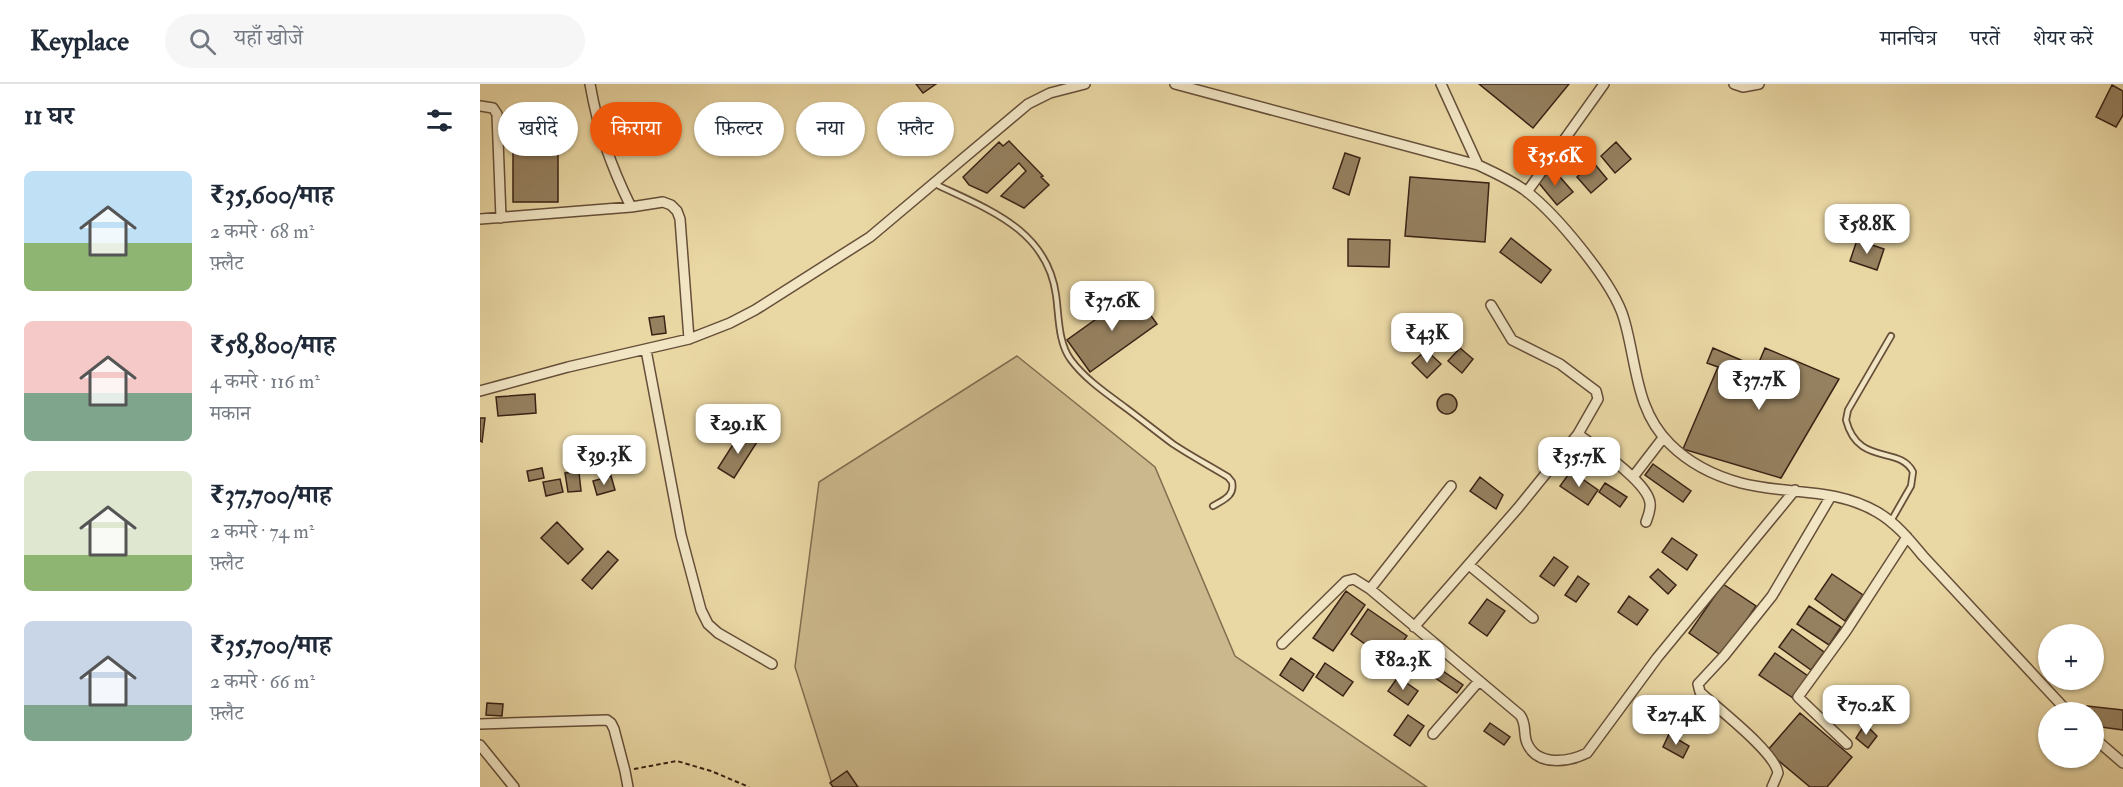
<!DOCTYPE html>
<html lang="hi">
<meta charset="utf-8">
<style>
:root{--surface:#fff;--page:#f6f6f7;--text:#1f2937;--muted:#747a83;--line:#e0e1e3;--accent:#ea580c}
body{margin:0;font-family:"IM FELL Double Pica","Noto Serif Devanagari",serif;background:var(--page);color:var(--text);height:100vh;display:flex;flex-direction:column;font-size:22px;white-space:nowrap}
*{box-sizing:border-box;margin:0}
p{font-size:20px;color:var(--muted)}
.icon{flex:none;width:33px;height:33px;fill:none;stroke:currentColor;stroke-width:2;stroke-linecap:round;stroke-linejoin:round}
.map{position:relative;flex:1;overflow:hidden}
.panel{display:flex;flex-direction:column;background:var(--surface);width:480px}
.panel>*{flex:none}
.banner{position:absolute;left:18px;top:18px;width:570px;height:54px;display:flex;gap:12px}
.controls{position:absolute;left:1558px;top:540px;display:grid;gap:12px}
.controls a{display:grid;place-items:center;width:66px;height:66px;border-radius:50%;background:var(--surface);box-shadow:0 2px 4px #0004;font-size:30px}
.price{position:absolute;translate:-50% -51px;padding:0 14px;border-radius:12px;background:#fff;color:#222;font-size:20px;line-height:39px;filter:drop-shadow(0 2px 3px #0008)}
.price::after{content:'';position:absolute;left:50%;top:36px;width:18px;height:14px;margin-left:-9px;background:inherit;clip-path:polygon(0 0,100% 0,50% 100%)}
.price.selected{background:var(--accent);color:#fff}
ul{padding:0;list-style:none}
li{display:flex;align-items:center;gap:18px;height:150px;padding:0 24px}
li span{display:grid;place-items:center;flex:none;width:168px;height:120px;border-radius:9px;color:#555}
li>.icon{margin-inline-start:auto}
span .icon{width:72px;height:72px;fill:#fffc;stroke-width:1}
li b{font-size:26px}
h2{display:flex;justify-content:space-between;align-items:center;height:72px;padding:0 24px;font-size:26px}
.chip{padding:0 21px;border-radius:27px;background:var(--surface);box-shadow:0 2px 4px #0004;font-size:21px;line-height:54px}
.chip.selected{background:var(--accent);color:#fff}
header{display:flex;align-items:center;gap:36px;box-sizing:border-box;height:84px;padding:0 30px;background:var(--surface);border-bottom:2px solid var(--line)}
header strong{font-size:28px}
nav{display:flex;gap:33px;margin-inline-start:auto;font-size:21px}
.search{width:420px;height:54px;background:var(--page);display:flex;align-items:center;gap:15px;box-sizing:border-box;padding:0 21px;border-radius:33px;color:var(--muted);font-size:22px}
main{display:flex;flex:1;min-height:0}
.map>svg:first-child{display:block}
.grass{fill:#cbb88c;stroke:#826d50;stroke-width:1.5}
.building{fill:#95805f;stroke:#3a2215;stroke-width:1.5}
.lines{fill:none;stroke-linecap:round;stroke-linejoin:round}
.lane-casing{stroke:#664f39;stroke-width:8}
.street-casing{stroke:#664f39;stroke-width:12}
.path{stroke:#3a2215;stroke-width:2;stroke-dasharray:4.5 3;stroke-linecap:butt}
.lane{stroke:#f1e5c4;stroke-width:4.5}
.street{stroke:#f1e5c4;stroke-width:9}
</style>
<header>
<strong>Keyplace</strong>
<div class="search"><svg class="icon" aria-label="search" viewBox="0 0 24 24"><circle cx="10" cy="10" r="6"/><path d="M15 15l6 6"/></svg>यहाँ खोजें</div>
<nav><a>मानचित्र</a><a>परतें</a><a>शेयर करें</a></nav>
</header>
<main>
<section class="panel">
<h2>11 घर<svg class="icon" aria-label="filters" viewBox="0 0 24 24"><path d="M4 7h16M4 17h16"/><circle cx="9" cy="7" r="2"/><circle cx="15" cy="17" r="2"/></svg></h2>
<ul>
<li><span style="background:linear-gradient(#bfe0f5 60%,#8fb573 0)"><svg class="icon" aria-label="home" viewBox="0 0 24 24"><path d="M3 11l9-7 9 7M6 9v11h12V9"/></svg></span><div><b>₹35,600/माह</b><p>2 कमरे · 68 m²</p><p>फ़्लैट</p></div></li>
<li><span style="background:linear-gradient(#f6c9c9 60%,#7fa58c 0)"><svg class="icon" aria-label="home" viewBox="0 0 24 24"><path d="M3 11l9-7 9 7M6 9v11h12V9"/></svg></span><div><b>₹58,800/माह</b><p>4 कमरे · 116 m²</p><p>मकान</p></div></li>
<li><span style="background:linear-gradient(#dfe7d0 70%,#8fb573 0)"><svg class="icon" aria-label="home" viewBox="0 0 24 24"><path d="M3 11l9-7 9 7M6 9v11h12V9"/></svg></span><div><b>₹37,700/माह</b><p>2 कमरे · 74 m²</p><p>फ़्लैट</p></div></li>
<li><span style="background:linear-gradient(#c9d6e8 70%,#7fa58c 0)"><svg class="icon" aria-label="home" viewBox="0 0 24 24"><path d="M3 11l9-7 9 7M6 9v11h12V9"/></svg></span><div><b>₹35,700/माह</b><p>2 कमरे · 66 m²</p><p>फ़्लैट</p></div></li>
</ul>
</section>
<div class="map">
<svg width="1643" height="703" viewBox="0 0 1643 703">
<rect width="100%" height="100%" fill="#e9d7a4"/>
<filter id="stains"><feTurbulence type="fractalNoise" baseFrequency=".00333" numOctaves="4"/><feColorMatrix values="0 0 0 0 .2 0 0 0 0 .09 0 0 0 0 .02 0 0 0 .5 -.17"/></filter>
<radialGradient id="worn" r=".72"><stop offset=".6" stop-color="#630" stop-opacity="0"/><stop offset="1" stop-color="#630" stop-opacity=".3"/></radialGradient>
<path class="grass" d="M537,272L675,383L755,572L947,703H353L315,583L339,398Z"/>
<path class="building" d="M436,0H456L443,9Z
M999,0H1089L1053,44Z
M1632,1L1643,7V31L1636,43L1616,33Z
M33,46H78V118H33Z
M529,57L563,92L561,93L569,101L544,124L521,112L546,87L539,79L507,109L489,101L483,93L519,58L523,62Z
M1136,58L1151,75L1135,89L1121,72Z
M865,69L880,74L869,111L853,104Z
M1113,78L1127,95L1111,109L1097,93Z
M1073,85L1093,108L1077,121L1058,98Z
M930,93L1009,99L1005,158L925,152Z
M1031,154L1071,186L1061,199L1020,168Z
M868,155L910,156L909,183L868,182Z
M1377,156L1404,165L1397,186L1370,177Z
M654,208L677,240L610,288L587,256Z
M184,232L186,249L172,251L169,234Z
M980,264L993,275L982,289L968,277Z
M1233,264L1277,283L1285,264L1359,295L1301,394L1203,365L1238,283L1227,279Z
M946,266L961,280L947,294L932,279Z
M957 320a10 10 0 1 1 20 0a10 10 0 1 1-20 0Z
M55,310L56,329L18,332L16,313Z
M0,334H5L2,358L0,357Z
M261,348L277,358L254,394L238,384Z
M1173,380L1211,407L1203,418L1165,391Z
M62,384L64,394L49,397L47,387Z
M1091,387L1118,406L1108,421L1080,402Z
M99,388L101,407L88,408L85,389Z
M131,392L135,406L117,411L113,397Z
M1000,393L1023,411L1016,425L990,407Z
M80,395L83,408L66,412L63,398Z
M1125,399L1147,413L1140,423L1119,408Z
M77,438L103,465L88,480L61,454Z
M1192,454L1217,471L1207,486L1182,468Z
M128,467L138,476L112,505L102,496Z
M1074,473L1088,483L1074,502L1060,492Z
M1178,485L1196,501L1188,510L1170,493Z
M1352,490L1383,511L1365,537L1335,515Z
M1098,492L1109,500L1096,518L1085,511Z
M1243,500L1276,522L1242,572L1209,549Z
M866,507L885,521L853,567L833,554Z
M1149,512L1168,526L1157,541L1138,528Z
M1007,515L1025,527L1007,552L989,539Z
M1329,522L1361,543L1349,561L1317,540Z
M888,525L927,552L909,577L871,550Z
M1312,545L1344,568L1331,586L1299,563Z
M1295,569L1328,592L1313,614L1279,591Z
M811,574L834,590L823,607L800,591Z
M845,579L873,598L863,612L836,593Z
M960,585L983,601L977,609L954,593Z
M918,593L938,607L928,621L908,607Z
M7,619L23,620L22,632L6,631Z
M1607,622L1643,626V646L1614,642V628H1607Z
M1320,629L1372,673L1347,703H1330L1287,667Z
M928,631L944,642L930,662L914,651Z
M1010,639L1030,653L1024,661L1004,647Z
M1385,640L1397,652L1388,664L1376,654Z
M1189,650L1209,662L1203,674L1183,663Z
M367,687L378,703H353L350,699Z"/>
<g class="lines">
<defs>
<path id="lane" d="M455,100C507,125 567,145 576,211C579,232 578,259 591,276C605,295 627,310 646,324C662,336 677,348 693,360C711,372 730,382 748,393L752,398C755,412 743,416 733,422
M1411,252L1368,326L1366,336C1378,383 1420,361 1433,388L1431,402L1411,437"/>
<path id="street" d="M110,0C118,46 131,82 151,123
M695,0L998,81C1015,89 1031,96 1046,107C1076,130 1134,199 1144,235C1157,279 1155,326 1190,360C1209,379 1235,392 1261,399C1306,411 1354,403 1397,428C1416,439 1429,455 1443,472L1588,628
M961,0L998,81
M1254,0L1263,3L1279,0
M0,22L13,24L17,30L21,134
M1047,108L1124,0
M0,135L151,123L183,118L191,121L197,127L200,135L209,255
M166,266L201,451L221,526L228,540L238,549L292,580
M0,307L88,283L209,255L250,239L275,226L390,153L548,20L570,9L605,0
M1098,350C1115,363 1168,398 1170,419C1171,426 1168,432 1166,438
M1153,393L1183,354
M989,481L1053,534
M890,505L971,402
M934,543L1038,424L1098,350L1118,315L1116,307L1080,280L1032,256L1011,221
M802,560L866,497L874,495L890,505L1040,631C1047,640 1043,650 1047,659C1057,683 1089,678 1107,669L1177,574L1315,406
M0,640L127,636L131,639L134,645L145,687L148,703
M953,650L999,597
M1614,654L1643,679
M1367,660L1318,613L1366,547L1427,453
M0,661L34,703
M1292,703L1298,689C1295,668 1237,624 1220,608L1218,600L1244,572L1292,512L1351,412"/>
</defs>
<use href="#lane" class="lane-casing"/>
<use href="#street" class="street-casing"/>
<path class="path" d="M154,685L197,677L231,687L269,703"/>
<use href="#lane" class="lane"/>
<use href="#street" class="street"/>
</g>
<rect width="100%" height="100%" filter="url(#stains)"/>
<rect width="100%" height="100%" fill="url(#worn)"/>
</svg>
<div class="controls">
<a>+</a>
<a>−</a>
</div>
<b class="price selected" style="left:1075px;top:103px">₹35.6K</b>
<b class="price" style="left:1387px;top:171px">₹58.8K</b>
<b class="price" style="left:632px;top:248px">₹37.6K</b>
<b class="price" style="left:947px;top:280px">₹43K</b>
<b class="price" style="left:1279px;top:327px">₹37.7K</b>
<b class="price" style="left:258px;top:371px">₹29.1K</b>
<b class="price" style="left:124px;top:402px">₹39.3K</b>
<b class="price" style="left:1099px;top:404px">₹35.7K</b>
<b class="price" style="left:923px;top:607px">₹82.3K</b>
<b class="price" style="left:1386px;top:652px">₹70.2K</b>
<b class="price" style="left:1196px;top:662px">₹27.4K</b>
<div class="banner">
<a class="chip">खरीदें</a>
<a class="chip selected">किराया</a>
<a class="chip">फ़िल्टर</a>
<a class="chip">नया</a>
<a class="chip">फ़्लैट</a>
</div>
</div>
</main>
